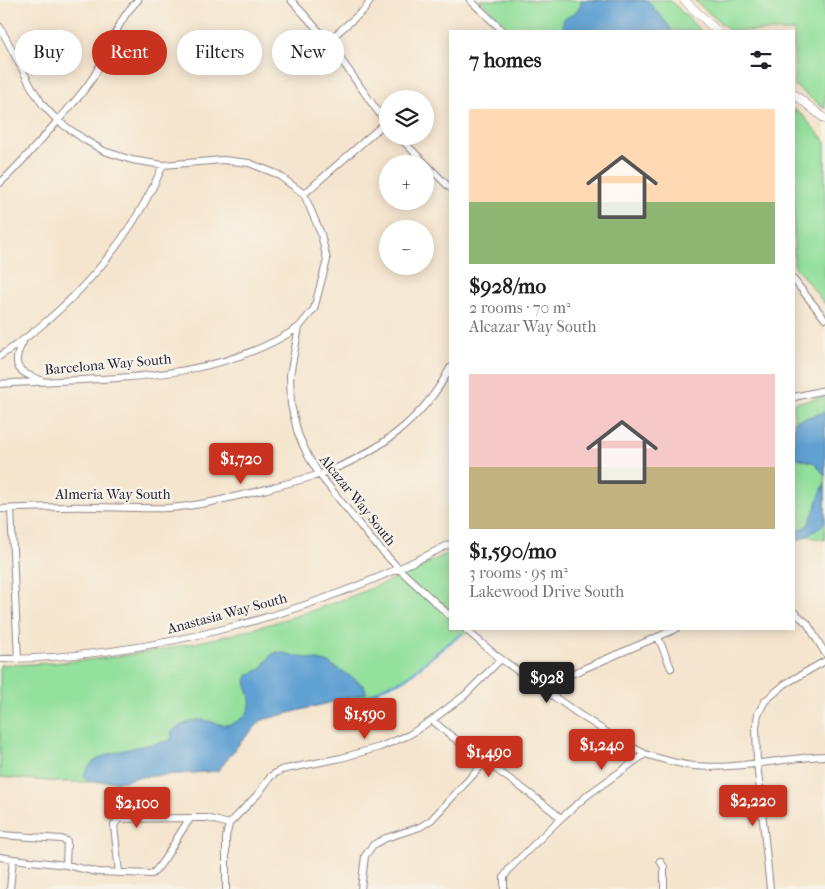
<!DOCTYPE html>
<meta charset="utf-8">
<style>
:root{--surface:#fff;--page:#f6f6f6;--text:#202124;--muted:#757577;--accent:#c8321e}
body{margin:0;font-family:"IM FELL French Canon",serif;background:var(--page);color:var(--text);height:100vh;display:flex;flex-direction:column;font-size:19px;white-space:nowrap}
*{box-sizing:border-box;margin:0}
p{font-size:16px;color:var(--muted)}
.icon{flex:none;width:28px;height:28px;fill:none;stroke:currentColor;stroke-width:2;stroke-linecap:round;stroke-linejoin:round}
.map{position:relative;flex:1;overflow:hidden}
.sheet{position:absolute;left:449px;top:30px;width:346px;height:600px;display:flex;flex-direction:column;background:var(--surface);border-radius:0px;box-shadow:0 2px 12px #0003}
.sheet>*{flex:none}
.guide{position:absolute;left:15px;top:30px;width:359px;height:45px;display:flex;gap:10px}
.tools{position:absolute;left:379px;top:90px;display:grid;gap:10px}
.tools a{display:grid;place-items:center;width:55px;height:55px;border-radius:50%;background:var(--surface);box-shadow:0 2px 12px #0003;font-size:25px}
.price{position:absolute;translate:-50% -42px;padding:0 11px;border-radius:5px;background:var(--accent);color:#fff;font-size:16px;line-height:32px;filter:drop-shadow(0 1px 2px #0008)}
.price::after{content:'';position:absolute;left:50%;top:30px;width:15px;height:11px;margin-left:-8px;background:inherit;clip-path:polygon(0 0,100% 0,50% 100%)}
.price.selected{background:#222;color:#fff}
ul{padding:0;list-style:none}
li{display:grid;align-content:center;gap:10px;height:265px;padding:0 20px}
li span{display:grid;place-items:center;height:155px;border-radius:0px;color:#555}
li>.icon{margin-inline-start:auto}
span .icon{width:90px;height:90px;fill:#fffc;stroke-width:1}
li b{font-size:21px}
h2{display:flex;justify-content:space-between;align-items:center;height:60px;padding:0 20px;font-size:21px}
.pill{padding:0 18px;border-radius:22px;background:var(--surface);box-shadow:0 2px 12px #0003;font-size:18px;line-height:45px}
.pill.selected{background:var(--accent);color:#fff}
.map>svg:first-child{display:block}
.green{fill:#94e09d;stroke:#5b816c}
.water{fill:#60a1d3;stroke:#416287}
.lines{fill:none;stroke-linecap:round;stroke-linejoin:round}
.stream{stroke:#60a1d3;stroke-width:2.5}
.minor-casing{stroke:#8c8484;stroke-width:8}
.tertiary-casing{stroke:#8c8484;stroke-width:9}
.minor{stroke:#fff;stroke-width:6}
.tertiary{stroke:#fff;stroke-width:8}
.labels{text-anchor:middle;stroke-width:5;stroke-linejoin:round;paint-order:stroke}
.street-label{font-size:14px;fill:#22223b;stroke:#f7f3e8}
</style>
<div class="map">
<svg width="825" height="889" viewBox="0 0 825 889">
<rect width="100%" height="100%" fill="#f7f3e8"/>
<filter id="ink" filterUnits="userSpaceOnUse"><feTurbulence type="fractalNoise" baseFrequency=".02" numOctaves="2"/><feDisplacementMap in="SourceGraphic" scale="10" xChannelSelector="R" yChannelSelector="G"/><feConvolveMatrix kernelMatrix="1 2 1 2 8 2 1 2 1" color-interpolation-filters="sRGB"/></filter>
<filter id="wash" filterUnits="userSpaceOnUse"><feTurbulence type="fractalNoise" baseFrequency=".0096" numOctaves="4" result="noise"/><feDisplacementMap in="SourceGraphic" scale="20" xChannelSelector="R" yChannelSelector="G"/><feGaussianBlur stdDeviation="1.12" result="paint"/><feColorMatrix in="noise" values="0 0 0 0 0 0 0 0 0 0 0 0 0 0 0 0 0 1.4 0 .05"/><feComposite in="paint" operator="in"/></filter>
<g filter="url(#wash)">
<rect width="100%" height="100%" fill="#f5e5ce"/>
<path class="green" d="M480,0H670L701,31H512Z
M694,0H825V109L794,85V31H730Z
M794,109L803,116L825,141V304L794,265Z
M825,397V540L806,536L794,543V403Z
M450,552V629H473L457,637L404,680L386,686L363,698L336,701L261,720L239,744L218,771L138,777L124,781L106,782H59L0,777V665C155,663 312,623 450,552Z"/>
<path class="water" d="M581,0H647L669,26L672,31H567L562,25L564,19C572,14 582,11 581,0Z
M825,412V476L815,463L794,457V421Z
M825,482V522L817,530L794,543V534L809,524Z
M277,652L327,662L353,678L364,686L367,693L262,720L239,744L218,771L138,777L124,781H88L84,776C87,769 89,765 95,761C110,750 152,745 171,740L172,731C179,726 188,721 197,720C216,719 222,732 241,719C245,716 249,711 250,706C252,696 244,686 247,676L262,668L271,655Z"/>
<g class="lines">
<path class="stream" d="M368,697L386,686L404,680L444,647L462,634"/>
</g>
</g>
<g filter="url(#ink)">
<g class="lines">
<defs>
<path id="minor" d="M291,0L328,41L388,126
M470,0L503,31
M0,27L32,88L43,105L58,121L85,140L104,151L132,160L163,165L223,160L249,163L277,174L304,194L321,234L327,260L314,309L299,327L290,375L291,405L298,434L308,456L319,474L371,539L399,569L450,616
M328,41L364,10L371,0
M398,136L450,188
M0,183C20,165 37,144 55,124C68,109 81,96 92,79C109,53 115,22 138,0
M304,194L385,123
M794,280L825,319
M23,342C10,365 18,373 41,380
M0,356C70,310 130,243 163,165
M0,384C100,377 212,385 299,327
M794,397L825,390
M0,509C21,508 43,507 64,507C98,506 133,509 167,508C201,506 234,497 267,489C284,484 301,480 318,475C373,456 423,421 450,368
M11,509L18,659
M794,612L807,623L825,653
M465,629L497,656L577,713L611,735L645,754
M658,637L671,668
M0,659C152,658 315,613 450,544
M550,693L559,682L569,675L676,629
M432,720C473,756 519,783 561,818
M0,835L61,839L67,841L66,865
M0,857L13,859
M660,861L664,867V889
M119,873L114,825L119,819L191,818
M10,889L13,859L66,865L97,872L152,874C168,860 176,835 191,818H207L229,824
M226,889V837L229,824L258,794L271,776L281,770L341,758L380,747L409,735L432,720L465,695L501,659
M361,889L365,856L373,845L386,838L420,827L431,820L485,762
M504,889V877L510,868L561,818L589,794L645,754C661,759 677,764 694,766C735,770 783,758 825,756
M770,889L757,762L756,727L758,714L765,701L785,684L825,661"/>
<path id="tertiary" d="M684,0L717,31
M794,94L825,119"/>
</defs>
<use href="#minor" class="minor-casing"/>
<use href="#tertiary" class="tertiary-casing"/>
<use href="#minor" class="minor"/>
<use href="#tertiary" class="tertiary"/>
</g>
</g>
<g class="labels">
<g class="street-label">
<text transform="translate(108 364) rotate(-5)" y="5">Barcelona Way South</text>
<text x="113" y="499">Almeria Way South</text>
<text transform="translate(358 500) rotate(51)" y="5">Alcazar Way South</text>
<text transform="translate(227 613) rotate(-15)" y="5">Anastasia Way South</text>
</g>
</g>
</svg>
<div class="tools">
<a><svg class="icon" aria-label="layers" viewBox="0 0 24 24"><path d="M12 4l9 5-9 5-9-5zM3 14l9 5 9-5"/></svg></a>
<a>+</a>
<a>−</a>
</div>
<b class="price" style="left:241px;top:485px">$1,720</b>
<b class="price selected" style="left:547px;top:704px">$928</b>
<b class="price" style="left:365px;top:740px">$1,590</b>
<b class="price" style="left:602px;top:771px">$1,240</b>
<b class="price" style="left:489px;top:778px">$1,490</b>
<b class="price" style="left:753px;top:827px">$2,220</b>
<b class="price" style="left:137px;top:829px">$2,100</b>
<div class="guide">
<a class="pill">Buy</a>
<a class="pill selected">Rent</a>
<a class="pill">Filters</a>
<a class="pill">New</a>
</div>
<section class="sheet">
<h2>7 homes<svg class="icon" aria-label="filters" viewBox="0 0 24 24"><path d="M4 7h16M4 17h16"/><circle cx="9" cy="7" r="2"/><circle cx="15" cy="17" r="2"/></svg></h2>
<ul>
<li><span style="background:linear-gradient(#ffd9b3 60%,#8fb573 0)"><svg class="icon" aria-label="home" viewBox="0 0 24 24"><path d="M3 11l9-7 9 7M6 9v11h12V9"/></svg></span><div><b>$928/mo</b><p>2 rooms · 70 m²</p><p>Alcazar Way South</p></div></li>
<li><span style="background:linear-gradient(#f6c9c9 60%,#c2b280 0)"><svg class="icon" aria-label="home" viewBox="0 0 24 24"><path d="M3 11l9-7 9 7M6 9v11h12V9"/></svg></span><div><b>$1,590/mo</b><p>3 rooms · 95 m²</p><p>Lakewood Drive South</p></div></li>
</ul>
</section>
</div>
